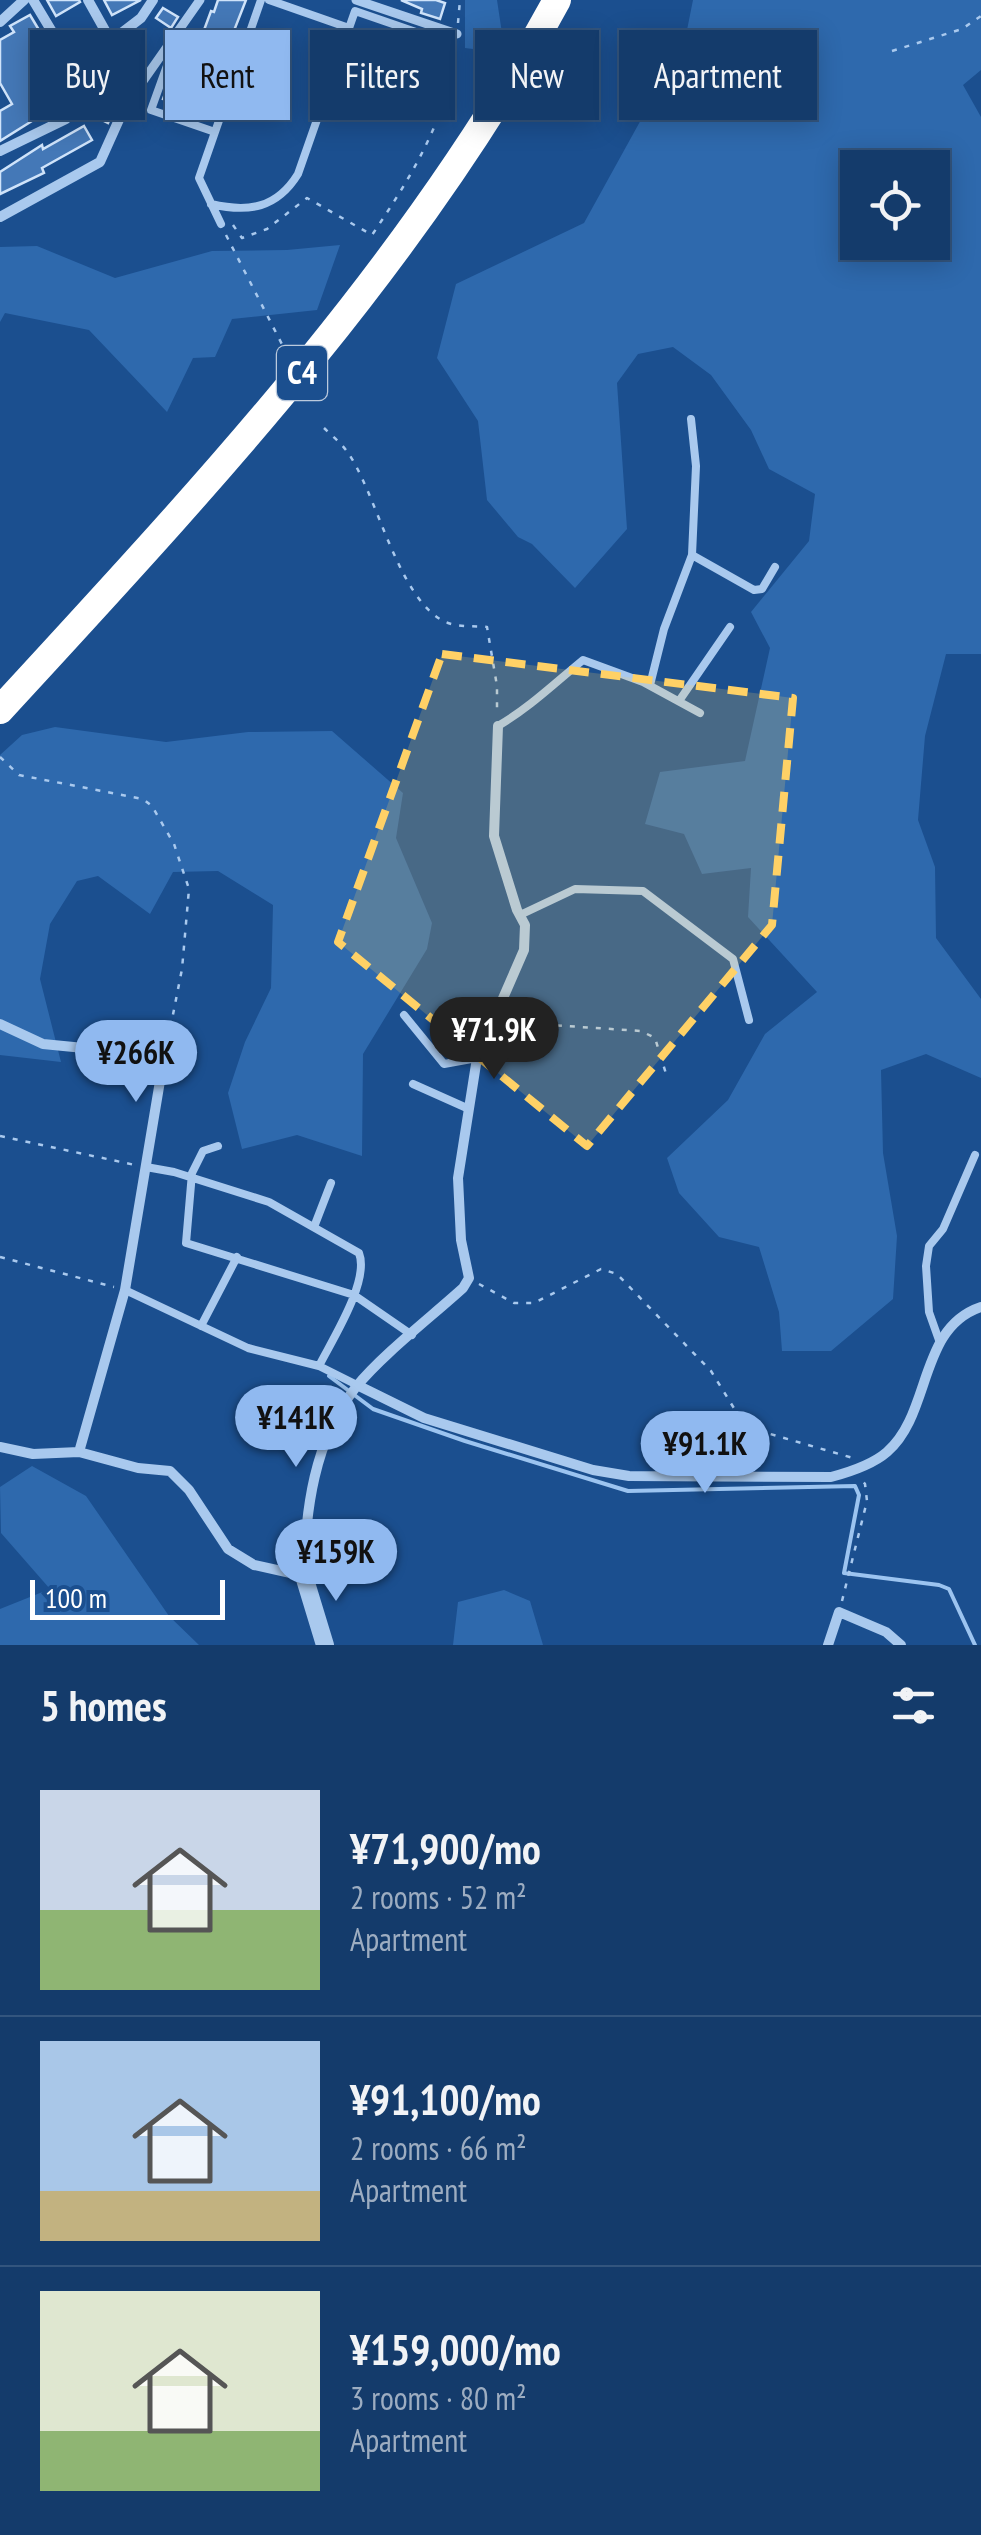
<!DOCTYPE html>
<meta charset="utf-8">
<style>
:root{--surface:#143b6b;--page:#214673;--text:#f1f3f6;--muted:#9dadc1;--line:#33557e;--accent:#90b9f0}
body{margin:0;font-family:"PT Sans Narrow",sans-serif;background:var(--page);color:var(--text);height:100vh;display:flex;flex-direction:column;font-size:38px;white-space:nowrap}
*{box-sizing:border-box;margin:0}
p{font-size:32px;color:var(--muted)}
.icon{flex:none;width:55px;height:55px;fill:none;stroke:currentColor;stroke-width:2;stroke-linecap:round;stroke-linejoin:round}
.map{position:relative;height:1645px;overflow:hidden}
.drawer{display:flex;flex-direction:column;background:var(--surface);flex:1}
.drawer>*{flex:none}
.banner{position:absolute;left:30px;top:30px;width:922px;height:90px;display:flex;gap:20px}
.tools{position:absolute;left:840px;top:150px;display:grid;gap:20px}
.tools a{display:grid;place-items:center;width:110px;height:110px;border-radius:0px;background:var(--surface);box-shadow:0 5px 25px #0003,0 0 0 2px var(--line);font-size:50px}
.scale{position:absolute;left:30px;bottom:25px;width:195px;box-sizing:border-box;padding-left:10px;border:5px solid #fff;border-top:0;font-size:28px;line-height:35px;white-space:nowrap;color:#fff;-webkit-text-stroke:8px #1b4f8f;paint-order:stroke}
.price{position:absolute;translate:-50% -85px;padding:0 22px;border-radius:35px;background:var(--accent);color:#111;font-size:32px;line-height:65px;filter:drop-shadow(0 2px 5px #0008)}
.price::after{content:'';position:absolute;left:50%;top:60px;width:30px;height:22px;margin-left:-15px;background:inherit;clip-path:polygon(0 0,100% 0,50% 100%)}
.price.on{background:#222;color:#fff}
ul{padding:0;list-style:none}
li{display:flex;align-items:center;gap:30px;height:250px;padding:0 40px}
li+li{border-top:2px solid var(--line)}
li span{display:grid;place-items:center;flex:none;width:280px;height:200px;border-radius:0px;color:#555}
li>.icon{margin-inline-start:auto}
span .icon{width:120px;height:120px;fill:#fffc;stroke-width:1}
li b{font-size:42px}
h2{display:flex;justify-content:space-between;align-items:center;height:120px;padding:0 40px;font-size:42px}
.chip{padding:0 35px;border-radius:0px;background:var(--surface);box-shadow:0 5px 25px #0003,0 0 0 2px var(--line);font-size:35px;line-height:90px}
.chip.on{background:var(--accent);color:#111}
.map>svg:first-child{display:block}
.green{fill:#2e69ad;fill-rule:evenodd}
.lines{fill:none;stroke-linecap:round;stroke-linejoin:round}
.stream{stroke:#9cc4f0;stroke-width:4}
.building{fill:#4478b7;stroke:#cfe3fa;stroke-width:2.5}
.path{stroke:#a9c9ee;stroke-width:2.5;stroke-dasharray:5 8;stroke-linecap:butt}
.service{stroke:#a9c9ee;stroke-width:8}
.pedestrian{stroke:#a9c9ee;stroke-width:9}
.minor{stroke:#a9c9ee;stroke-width:10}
.tertiary{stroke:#a9c9ee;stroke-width:18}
.motorway{stroke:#fff;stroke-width:28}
.marked{fill:#ffd166;fill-opacity:0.2;stroke:#ffd166;stroke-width:8;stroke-dasharray:20 12;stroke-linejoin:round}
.labels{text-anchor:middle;stroke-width:9;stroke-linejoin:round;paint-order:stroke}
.shield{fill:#1b4f8f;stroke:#bbcadd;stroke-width:2.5}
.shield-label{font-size:32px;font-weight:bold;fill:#fff}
</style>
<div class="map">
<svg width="981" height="1645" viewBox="0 0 981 1645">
<rect width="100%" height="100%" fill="#1b4f8f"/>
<path class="green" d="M465,0H497L505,53L465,48Z
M693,0H981V70L963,85L981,117V654H946L925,736L918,820L935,867L936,938L981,999V1078L926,1054L881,1070L883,1153L897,1236L893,1299L831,1351H782L779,1312L759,1247L719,1237L679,1193L667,1158L728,1100L765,1034L817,992L748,917L751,868L702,874L684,834L645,824L660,772L745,761L770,648L751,612L809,541L815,494L769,469L751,430L711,375L673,347L638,354L617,383L627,529L575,588L532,544L518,537L487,500L478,421L437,358L456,284L584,223L685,40ZM858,168H932V242H858Z
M340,245L317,310L232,319L215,357L193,358L167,412L89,330L5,313L0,322V247L37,246L115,278L212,251L287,250Z
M55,727L166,742L248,732L332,731L403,793L396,838L432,923L427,949L363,1054L362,1156L297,1135L242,1149L228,1093L245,1042L271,988L273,905L218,871L173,872L150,914L98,876L77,881L50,924L40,979L61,1062L0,1055V755L22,735Z
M32,1466L86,1496L169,1616L199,1645H0V1609L50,1589L1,1533L0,1487Z
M504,1590L530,1601L543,1645H453L458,1602Z"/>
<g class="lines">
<path class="stream" d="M329,1376L373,1409L465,1441L628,1491L855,1486L859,1495L844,1573L939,1585L949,1589L975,1645"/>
</g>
<path class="building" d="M47,0H79L80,2L56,16Z
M104,0H141L112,15Z
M218,0H246L219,69L193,60L211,11L214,12Z
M401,0H436L445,3L440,19L421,13L422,9Z
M163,8L178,17L171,28L156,18Z
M30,15L69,80L68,94L37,112L40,116L0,141V111L12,104L0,83V40L14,32L10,26Z
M110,57L118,72L90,88L86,84V71Z
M174,70L219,85L208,116L163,99Z
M104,96L117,102L108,123L94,116Z
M84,126L92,140L42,168L44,173L0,194V172L42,145L43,149Z"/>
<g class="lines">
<path class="path" d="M458,23L460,0
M892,51L962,29L981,16
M233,225L242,238L267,229L307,198L372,235C411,177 448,118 456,46
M226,235L288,356
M324,428C331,435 340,442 346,450C377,491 398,604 448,623C459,627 475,626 487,627L497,686V715
M0,757L19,775L143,799L152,806L174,844L189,889L182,969L165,1055
M505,1022L641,1031L655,1038L667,1077
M0,1136L135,1165
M0,1257L114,1287
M479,1284L514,1303H534L601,1269L617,1274L711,1371L740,1418L760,1431L853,1458
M842,1601L867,1501L865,1484L861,1479"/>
<path class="service" d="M269,0L349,28
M215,132L151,110L169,60L233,82
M211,204C249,213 277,208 298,174L355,11L442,41L415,118L328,90
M221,224L199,178L261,0
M692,555L754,590L762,589L775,567
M650,685L664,629L692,555L696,466L691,419
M679,701L730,627
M498,726C529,708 555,683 583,660L643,682L700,713
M520,915L575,889L643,891L733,959L749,1020
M404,1015L444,1064L477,1058
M413,1084L469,1109
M218,1146L203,1151L192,1173L186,1243L354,1295L412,1335
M146,1167L174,1172L269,1202L359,1253C370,1281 332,1340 319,1366
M314,1227L331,1183
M125,1290L248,1348L319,1366L357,1385
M201,1326L237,1257
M940,1343L929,1312L926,1266L929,1246L943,1229L975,1155"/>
<path class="pedestrian" d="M356,0L457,34
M135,84H141L200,0"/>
<path class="minor" d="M0,22L24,0
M111,41L141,18L153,0
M0,151L66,119L76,106L78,75L33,0
M0,217L100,162L135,84L88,0
M0,1024L43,1044L145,1054L158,1066L160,1081L125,1290L79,1452
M357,1385L424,1418L593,1470L629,1476L831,1477C850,1472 872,1465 887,1452C932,1413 918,1328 981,1307
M0,1447L33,1454L79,1452L138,1468L170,1471L189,1490L228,1549L254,1565L304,1576C305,1511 314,1440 356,1387C382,1355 431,1317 463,1288L469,1278L461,1240L458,1178L477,1058L524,950L525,925L517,910L494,836L498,726
M828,1645L839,1612L886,1632L901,1645"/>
<path class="tertiary" d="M304,1576L325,1645"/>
<path class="motorway" d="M0,710C204,488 412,267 557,0"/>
</g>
<path class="marked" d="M442,654L793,698L772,925L587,1146L338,942Z"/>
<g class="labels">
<rect class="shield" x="277" y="346" width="50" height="54" rx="8"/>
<g class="shield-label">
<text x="302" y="384">C4</text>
</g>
</g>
</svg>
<div class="tools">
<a><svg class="icon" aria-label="locate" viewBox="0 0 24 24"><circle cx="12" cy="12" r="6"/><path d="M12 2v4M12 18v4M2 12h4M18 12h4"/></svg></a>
</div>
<div class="scale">100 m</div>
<b class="price on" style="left:494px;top:1082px">¥71.9K</b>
<b class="price" style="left:136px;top:1105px">¥266K</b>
<b class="price" style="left:296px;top:1470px">¥141K</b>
<b class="price" style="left:705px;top:1496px">¥91.1K</b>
<b class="price" style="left:336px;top:1604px">¥159K</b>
<div class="banner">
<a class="chip">Buy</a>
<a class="chip on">Rent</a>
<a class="chip">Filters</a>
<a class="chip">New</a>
<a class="chip">Apartment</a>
</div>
</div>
<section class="drawer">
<h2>5 homes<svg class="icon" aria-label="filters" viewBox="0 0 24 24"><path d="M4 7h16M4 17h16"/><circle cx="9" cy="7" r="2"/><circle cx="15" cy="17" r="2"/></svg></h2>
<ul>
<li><span style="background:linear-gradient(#c9d6e8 60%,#8fb573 0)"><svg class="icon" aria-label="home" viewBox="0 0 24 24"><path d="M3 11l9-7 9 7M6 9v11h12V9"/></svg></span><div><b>¥71,900/mo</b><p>2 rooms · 52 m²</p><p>Apartment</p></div></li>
<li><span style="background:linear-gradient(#a9c7e8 75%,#c2b280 0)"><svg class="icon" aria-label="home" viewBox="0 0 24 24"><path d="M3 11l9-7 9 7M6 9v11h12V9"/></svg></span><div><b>¥91,100/mo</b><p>2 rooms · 66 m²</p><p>Apartment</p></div></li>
<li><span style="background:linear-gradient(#dfe7d0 70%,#8fb573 0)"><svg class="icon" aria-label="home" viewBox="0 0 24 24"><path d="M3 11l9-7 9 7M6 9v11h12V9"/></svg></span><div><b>¥159,000/mo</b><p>3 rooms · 80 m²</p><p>Apartment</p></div></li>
</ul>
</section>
